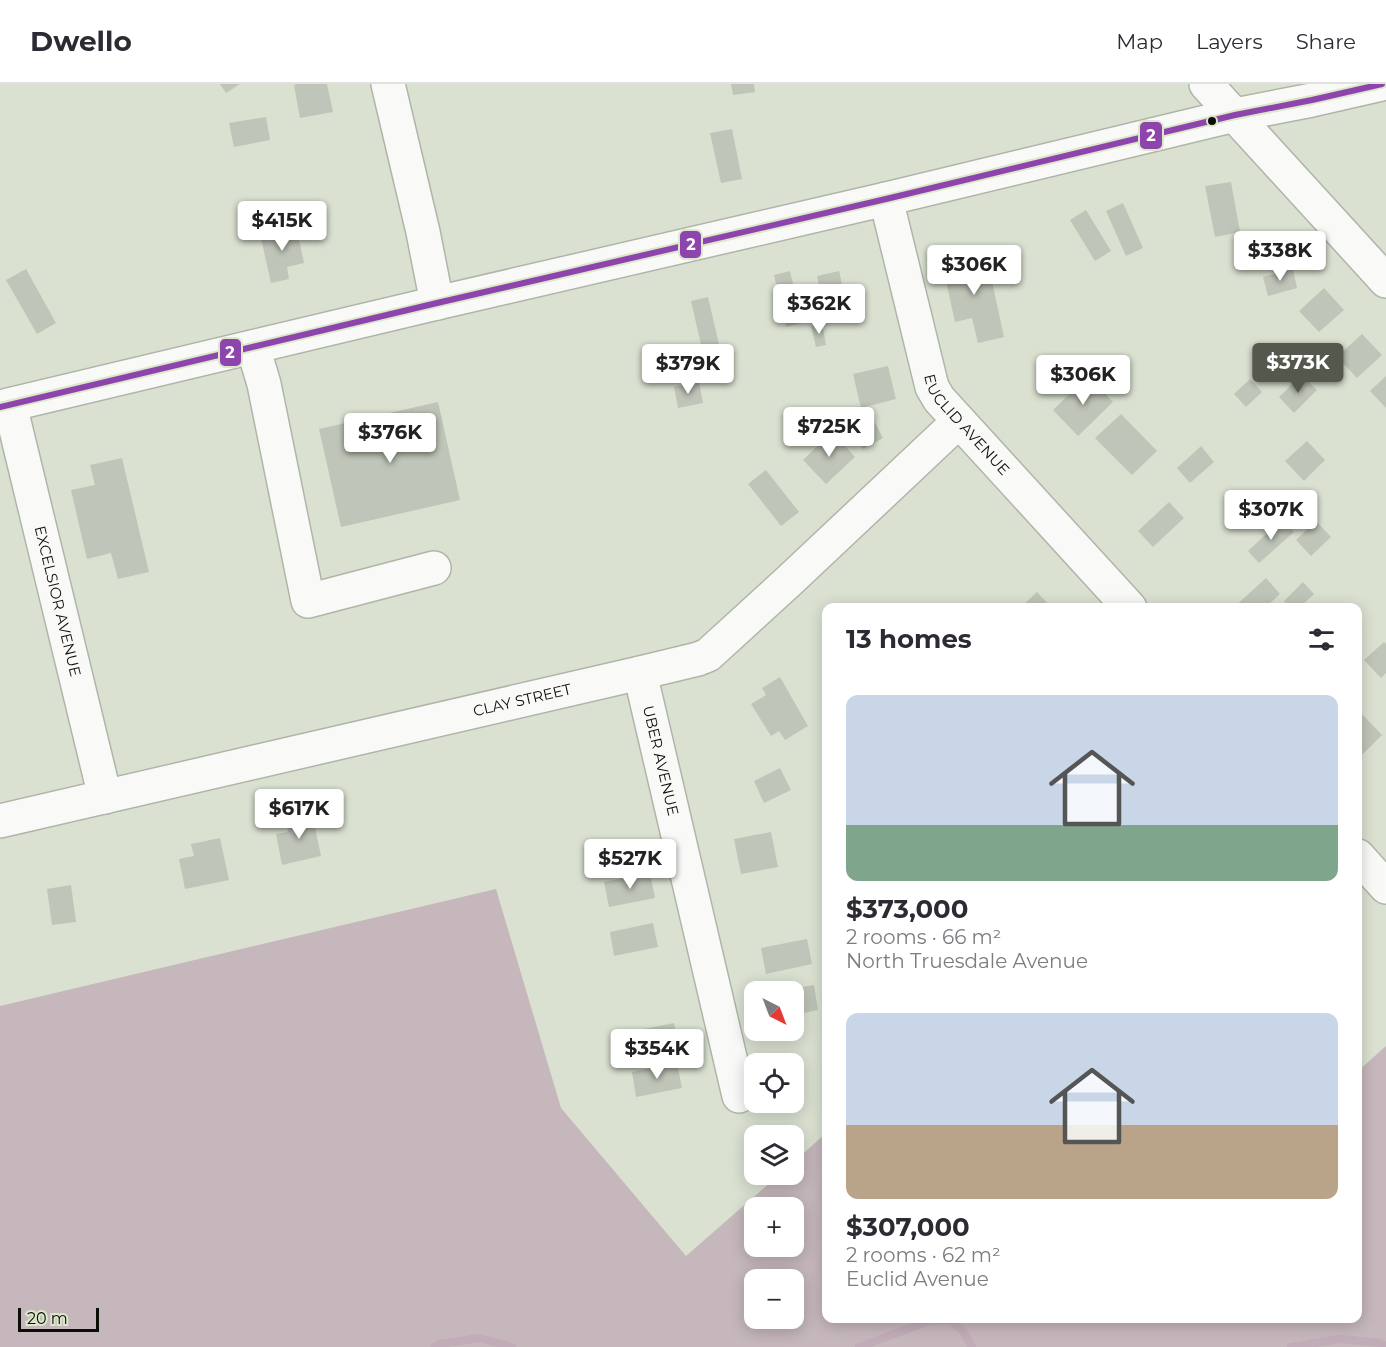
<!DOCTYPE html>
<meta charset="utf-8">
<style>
:root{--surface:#fff;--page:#f2f2f3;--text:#2b2b33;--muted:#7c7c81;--line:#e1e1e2;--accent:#54584d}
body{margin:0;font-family:Montserrat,sans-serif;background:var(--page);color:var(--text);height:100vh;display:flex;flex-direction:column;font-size:22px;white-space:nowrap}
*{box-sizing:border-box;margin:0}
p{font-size:20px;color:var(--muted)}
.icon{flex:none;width:33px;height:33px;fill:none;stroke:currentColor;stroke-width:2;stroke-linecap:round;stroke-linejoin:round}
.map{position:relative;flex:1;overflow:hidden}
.details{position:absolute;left:822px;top:519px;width:540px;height:720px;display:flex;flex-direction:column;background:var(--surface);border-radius:12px;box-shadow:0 3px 15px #0003}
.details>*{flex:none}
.needle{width:39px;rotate:138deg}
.buttons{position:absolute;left:744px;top:897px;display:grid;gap:12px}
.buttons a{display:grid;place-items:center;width:60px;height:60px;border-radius:12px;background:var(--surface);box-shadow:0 3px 15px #0003;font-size:30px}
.scale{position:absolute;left:18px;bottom:15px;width:81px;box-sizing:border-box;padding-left:6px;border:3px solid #0c0f06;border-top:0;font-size:16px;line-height:21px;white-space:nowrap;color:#0c0f06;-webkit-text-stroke:4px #dbe8ca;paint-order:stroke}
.price{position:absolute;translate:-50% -51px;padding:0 14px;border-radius:6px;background:#fff;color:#222;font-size:20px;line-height:39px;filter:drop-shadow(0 2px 3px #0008)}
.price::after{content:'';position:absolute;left:50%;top:36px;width:18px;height:14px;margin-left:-9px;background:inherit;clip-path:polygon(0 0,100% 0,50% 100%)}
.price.selected{background:var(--accent);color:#fff}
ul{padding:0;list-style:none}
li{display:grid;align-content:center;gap:12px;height:318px;padding:0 24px}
li span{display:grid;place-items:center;height:186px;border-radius:12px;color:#555}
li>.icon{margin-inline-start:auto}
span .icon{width:108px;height:108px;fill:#fffc;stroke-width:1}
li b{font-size:26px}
h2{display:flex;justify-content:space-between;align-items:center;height:72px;padding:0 24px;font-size:26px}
header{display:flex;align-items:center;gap:36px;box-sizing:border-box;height:84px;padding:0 30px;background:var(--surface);border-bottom:2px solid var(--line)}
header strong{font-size:28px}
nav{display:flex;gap:33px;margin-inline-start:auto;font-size:21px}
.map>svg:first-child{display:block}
.forest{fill:#c5b7bc;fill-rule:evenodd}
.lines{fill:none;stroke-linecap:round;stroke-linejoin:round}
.stream{stroke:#c1acb7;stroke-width:8}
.building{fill:#bfc5b8}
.minor-casing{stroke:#b0b5a9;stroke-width:36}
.highway-casing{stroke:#b0b5a9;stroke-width:36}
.minor{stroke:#f9faf8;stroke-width:33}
.highway{stroke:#f9faf8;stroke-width:33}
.bus-1-casing{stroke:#dbe8ca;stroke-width:10}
.bus-1{stroke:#8e44ad;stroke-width:6}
.bus-dot{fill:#0c0f06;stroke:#dbe8ca;stroke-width:2}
.labels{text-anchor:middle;stroke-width:4.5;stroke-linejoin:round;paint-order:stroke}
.street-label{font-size:15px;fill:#0c0f06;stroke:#dbe8ca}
.line-badge{stroke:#dbe8ca;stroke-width:2}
.badge-label{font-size:16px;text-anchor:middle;font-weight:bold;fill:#fff}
</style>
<header>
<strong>Dwello</strong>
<nav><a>Map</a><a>Layers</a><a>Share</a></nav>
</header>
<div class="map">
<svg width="1386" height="1263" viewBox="0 0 1386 1263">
<rect width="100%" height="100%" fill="#dae1d1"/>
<path class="forest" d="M496,805L561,1024L686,1172L779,1091L794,1090V1078L826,1049V1234H1358V987L1386,962V1263H0V922ZM754,1124H794V1162H754ZM754,1196H794V1234H754Z"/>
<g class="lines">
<path class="stream" d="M435,1263L439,1260L479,1254L512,1263
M859,1263L929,1237L950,1236L963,1247L972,1263
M1291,1263L1340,1255L1380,1259L1386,1262"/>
</g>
<path class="building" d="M220,0H240L226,9Z
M297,0H327L333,28L300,34L294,1Z
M731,0H754L755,8L733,11Z
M266,33L270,56L234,63L229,39Z
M732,45L742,95L721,99L710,49Z
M1231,98L1240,148L1215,153L1205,102Z
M1123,119L1143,164L1126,172L1106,127Z
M1086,126L1111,167L1095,177L1070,136Z
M296,142L304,179L287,183L289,195L271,199L260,150Z
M986,170L1004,253L978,259L972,234L955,238L942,179Z
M26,185L56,239L37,250L6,196Z
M1293,185L1297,204L1268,212L1263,193Z
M790,187L802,239L786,243L774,191Z
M839,187L848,227L826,232L817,192Z
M1324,204L1344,226L1319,248L1299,227Z
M708,213L720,265L703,269L691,217Z
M822,239L826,261L816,263L811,242Z
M1362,250L1382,271L1357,294L1337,273Z
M888,282L896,315L861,324L853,290Z
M1302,291L1317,306L1294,329L1279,313Z
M1088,292L1113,318L1078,352L1053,326Z
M1386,292V324L1370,307Z
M1250,295L1262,308L1246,323L1234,310Z
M699,298L703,319L678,324L674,303Z
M438,318L460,416L341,443L319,345Z
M1121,330L1157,367L1132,391L1095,354Z
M872,333L883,354L863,365L851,343Z
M832,348L855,373L826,400L803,376Z
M1307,357L1325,376L1304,397L1285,377Z
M1201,362L1214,378L1190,399L1177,384Z
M122,374L149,488L118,495L111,469L87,475L71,406L95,401L90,381Z
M766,386L799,428L781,442L748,400Z
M1169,418L1184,434L1153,463L1138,447Z
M1282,435L1294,448L1259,479L1248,467Z
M1316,437L1331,453L1311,472L1296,456Z
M1266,494L1280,510L1265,524H1233Z
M1303,498L1314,510L1299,524H1290L1284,517Z
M1037,508L1052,524H1020Z
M1384,558L1386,560V589L1381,594L1364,576Z
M780,593L808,642L785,656L779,647L771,652L751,620L766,611L762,604Z
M1360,628L1382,651L1358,675V630Z
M780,684L791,706L764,719L754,697Z
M312,729L321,772L282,781L276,750L288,748L286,735Z
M771,748L778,783L741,790L734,755Z
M220,754L229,796L185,805L179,775L194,772L191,760Z
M650,789L655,814L609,823L604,798Z
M71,801L76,838L52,841L47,805Z
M653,839L658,863L614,872L610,848Z
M807,855L812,880L766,890L761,864Z
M814,901L818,926L794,931V908L785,906Z
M674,939L679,964L633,973L628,948Z
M677,979L682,1004L636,1013L632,988Z"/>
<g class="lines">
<defs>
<g id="minor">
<path d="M388,0L423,148L437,219"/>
<path d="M1206,0L1386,197"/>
<path id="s1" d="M886,115L932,303L939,315L1130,524"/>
<path d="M253,263L264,300L308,517L434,484"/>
<path id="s2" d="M10,321L105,713"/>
<path id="s3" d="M640,589L739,1012"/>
<path id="s4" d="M0,737L640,589L698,575L708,571L789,497L959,337"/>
<path d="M1358,772L1386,803"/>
</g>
<path id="highway" d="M0,323L437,219L886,115L1235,31L1312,16L1382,0"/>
</defs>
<use href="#minor" class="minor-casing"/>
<use href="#highway" class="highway-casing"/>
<use href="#minor" class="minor"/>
<use href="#highway" class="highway"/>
<defs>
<path id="bus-1" d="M0,323L437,219L886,115L1235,31L1312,16L1382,0"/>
</defs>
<use href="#bus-1" class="bus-1-casing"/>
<use href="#bus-1" class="bus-1"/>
</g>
<circle class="bus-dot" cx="1212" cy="37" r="5"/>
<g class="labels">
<g class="street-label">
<text dy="5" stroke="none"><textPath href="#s1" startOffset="244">EUCLID AVENUE</textPath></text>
<text dy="5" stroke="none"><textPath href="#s2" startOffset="202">EXCELSIOR AVENUE</textPath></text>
<text dy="5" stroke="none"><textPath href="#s4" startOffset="536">CLAY STREET</textPath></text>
<text dy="5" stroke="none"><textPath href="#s3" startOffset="90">UBER AVENUE</textPath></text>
</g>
</g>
<g class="line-badge">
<rect x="1139" y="37" width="24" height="29" rx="6" fill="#8e44ad"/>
<rect x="679" y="146" width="23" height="29" rx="6" fill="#8e44ad"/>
<rect x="219" y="254" width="23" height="29" rx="6" fill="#8e44ad"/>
</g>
<g class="badge-label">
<text x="1151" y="57">2</text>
<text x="691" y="166">2</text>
<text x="230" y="274">2</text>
</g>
</svg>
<div class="buttons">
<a><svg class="needle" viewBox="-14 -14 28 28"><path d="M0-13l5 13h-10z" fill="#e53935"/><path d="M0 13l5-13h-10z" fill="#7c7c81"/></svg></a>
<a><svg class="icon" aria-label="locate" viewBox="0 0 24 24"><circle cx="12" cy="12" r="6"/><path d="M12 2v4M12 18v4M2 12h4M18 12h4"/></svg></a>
<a><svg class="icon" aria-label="layers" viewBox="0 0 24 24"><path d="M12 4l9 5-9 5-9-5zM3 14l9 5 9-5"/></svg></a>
<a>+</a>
<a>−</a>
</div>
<div class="scale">20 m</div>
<b class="price" style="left:282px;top:168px">$415K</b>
<b class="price" style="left:1280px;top:198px">$338K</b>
<b class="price" style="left:974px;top:212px">$306K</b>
<b class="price" style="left:819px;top:251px">$362K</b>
<b class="price selected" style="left:1298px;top:310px">$373K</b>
<b class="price" style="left:688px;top:311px">$379K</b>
<b class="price" style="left:1083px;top:322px">$306K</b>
<b class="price" style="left:829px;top:374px">$725K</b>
<b class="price" style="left:390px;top:380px">$376K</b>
<b class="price" style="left:1271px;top:457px">$307K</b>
<b class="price" style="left:299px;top:756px">$617K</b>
<b class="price" style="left:630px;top:806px">$527K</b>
<b class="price" style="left:657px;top:996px">$354K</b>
<section class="details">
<h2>13 homes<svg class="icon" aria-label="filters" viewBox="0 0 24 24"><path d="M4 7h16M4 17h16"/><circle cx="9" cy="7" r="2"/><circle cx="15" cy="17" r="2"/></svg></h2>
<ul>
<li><span style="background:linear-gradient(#c9d6e8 70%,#7fa58c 0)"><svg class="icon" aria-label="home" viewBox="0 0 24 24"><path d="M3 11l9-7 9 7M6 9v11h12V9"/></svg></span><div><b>$373,000</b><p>2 rooms · 66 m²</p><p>North Truesdale Avenue</p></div></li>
<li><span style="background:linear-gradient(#c9d6e8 60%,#b9a48a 0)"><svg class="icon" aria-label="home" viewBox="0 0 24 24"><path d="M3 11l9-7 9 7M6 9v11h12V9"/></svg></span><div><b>$307,000</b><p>2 rooms · 62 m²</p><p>Euclid Avenue</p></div></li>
</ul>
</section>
</div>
